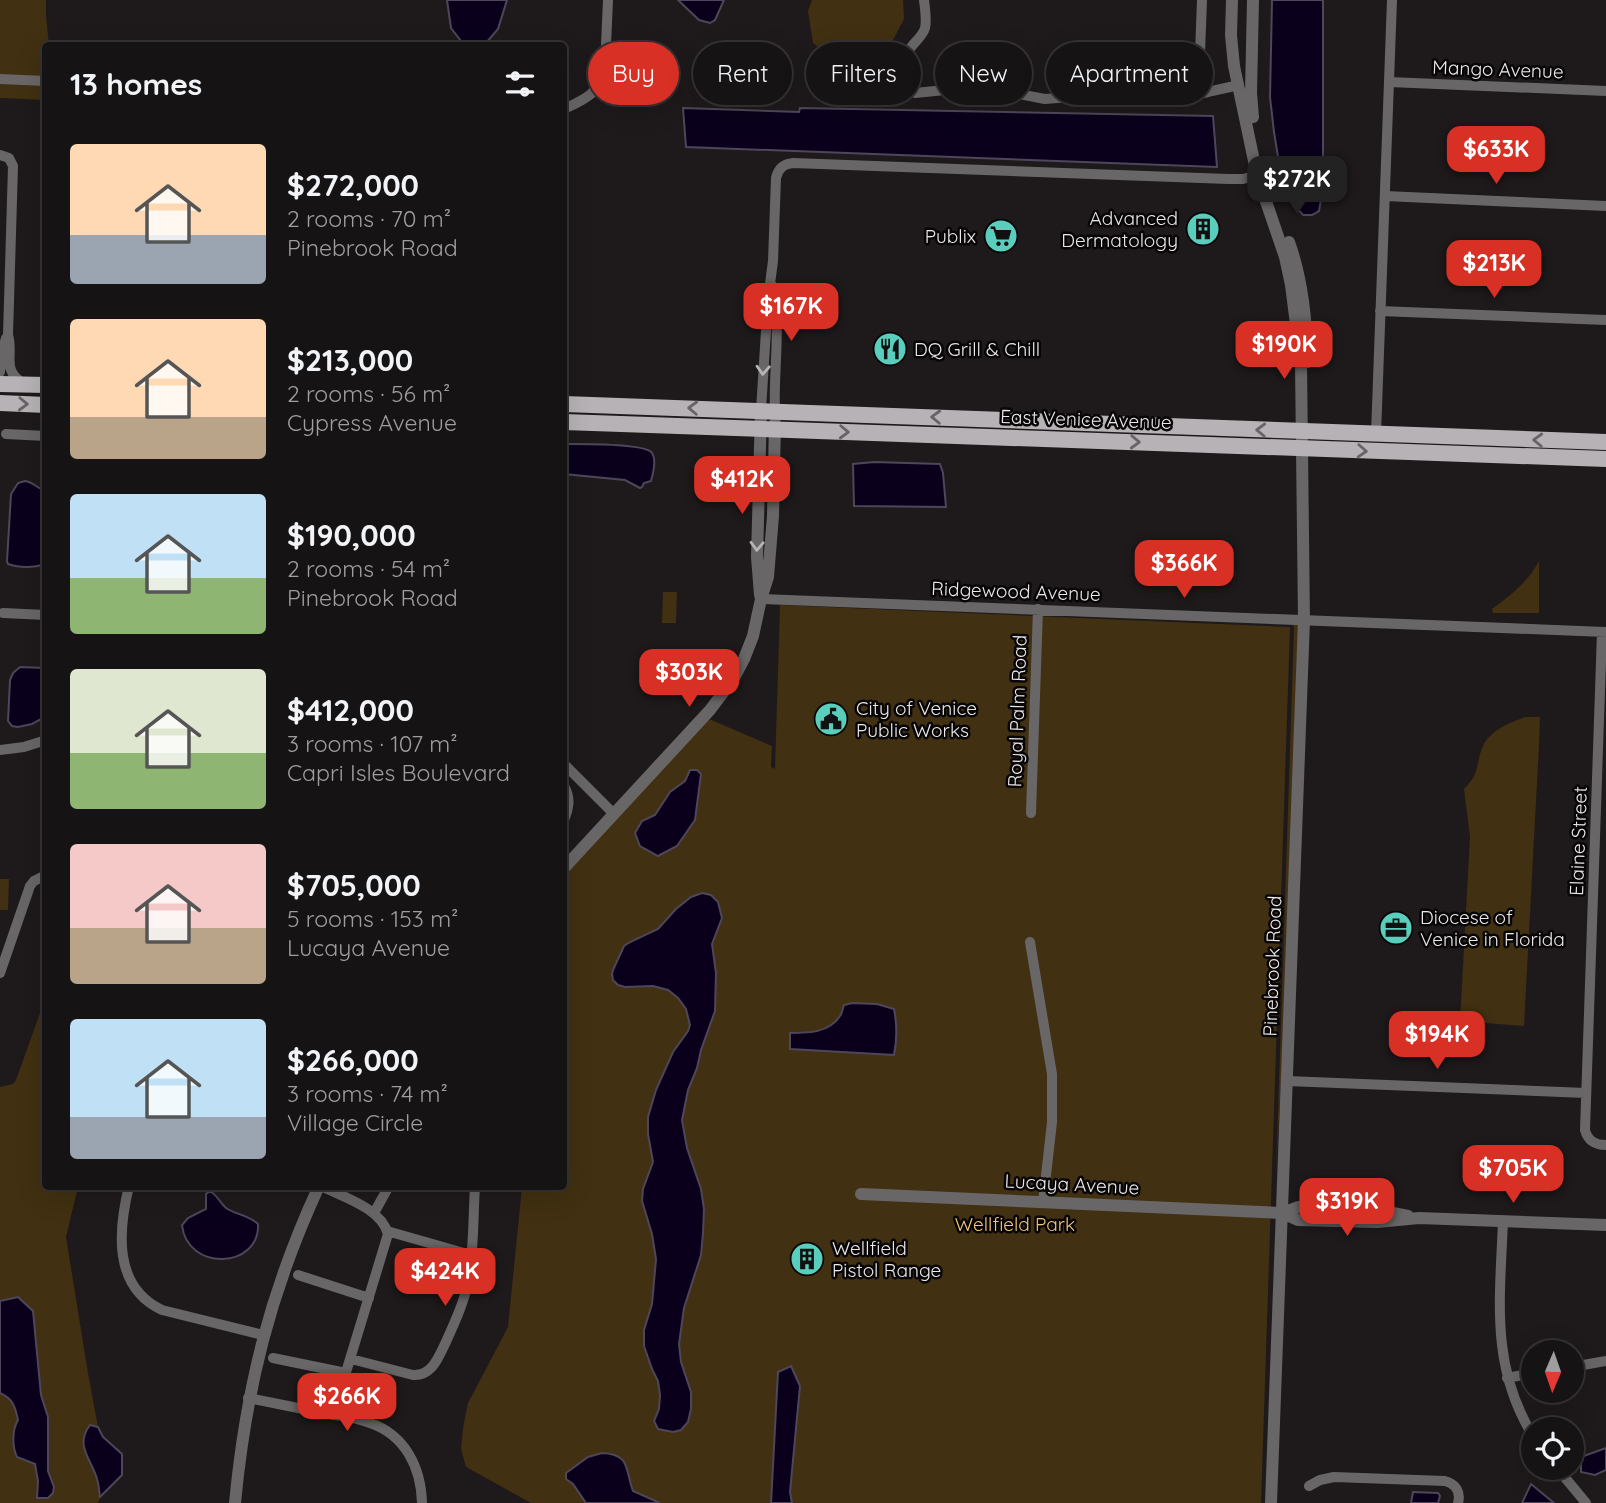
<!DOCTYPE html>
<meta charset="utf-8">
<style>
:root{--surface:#161314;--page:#1f1c1d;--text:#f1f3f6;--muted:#9e9ea0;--line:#353234;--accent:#d93025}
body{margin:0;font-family:Quicksand,sans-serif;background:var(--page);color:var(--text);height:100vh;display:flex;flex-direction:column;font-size:26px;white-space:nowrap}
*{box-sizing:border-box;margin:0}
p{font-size:23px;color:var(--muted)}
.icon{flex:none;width:38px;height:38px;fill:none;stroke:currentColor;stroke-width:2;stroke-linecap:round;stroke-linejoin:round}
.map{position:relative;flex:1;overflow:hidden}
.sheet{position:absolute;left:42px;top:42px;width:525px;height:1148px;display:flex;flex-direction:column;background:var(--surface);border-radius:7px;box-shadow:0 7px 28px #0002,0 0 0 2px var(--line)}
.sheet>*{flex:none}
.hud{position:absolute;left:588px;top:42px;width:665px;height:63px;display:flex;gap:14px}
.needle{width:46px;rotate:182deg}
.controls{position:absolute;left:1521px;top:1340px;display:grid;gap:14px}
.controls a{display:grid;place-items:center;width:63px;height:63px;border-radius:50%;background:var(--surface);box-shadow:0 7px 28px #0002,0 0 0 2px var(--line);font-size:35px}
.price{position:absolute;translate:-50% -60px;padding:0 16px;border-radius:14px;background:var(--accent);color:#fff;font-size:23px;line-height:46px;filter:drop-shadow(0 2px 4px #0008)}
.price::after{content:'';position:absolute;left:50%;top:42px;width:21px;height:16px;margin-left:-10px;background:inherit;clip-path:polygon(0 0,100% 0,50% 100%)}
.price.selected{background:#222;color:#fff}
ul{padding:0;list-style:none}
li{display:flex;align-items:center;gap:21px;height:175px;padding:0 28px}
li span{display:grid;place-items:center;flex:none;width:196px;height:140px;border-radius:7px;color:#555}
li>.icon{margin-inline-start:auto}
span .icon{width:84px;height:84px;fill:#fffc;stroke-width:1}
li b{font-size:30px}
h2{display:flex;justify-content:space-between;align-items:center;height:84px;padding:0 28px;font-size:30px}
.chip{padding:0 24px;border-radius:32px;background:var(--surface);box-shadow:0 7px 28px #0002,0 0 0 2px var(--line);font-size:24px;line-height:63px}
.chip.selected{background:var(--accent);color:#fff}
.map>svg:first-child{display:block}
.green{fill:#413011}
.water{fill:#0a001c;stroke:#4e465a;stroke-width:2}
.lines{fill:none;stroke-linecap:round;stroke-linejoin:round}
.minor{stroke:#686667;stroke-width:10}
.tertiary{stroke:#686667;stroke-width:12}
.primary{stroke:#b6b2b5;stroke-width:16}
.oneway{stroke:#b7b4b5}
.oneway2{stroke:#676466}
.labels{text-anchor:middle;stroke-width:5;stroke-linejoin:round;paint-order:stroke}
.street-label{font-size:19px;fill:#ece8e9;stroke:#070506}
.poi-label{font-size:19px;fill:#ece8e9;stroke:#070506;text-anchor:start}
.park-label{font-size:19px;fill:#f3c577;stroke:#070506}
</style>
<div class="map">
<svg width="1606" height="1503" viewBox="0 0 1606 1503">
<rect width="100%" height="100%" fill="#1e191a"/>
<path class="green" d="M0,0H46V16L49,45L46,46L45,100L0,98Z
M812,0H903L904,19L892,42L868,55L827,54L813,43L808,11Z
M1539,561V613H1493L1492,609C1511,595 1528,582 1539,561Z
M663,592H677L676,623H662Z
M780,605L1290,627L1261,1503H531L466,1467L461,1449L463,1428L468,1403L508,1327L522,1187L564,1186V875L709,719L772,746L771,767L775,769Z
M1299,622L1284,1023L1276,1175L1294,627L1292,623Z
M1526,717H1540L1539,745L1524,1026L1460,1021L1470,837L1464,789C1481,773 1475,762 1484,744C1491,730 1513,721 1526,717Z
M0,879H9L8,910H0Z
M45,999L46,1186L78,1187L66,1237L88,1373L98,1427L103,1437L122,1454V1475L100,1497L98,1503H0V1087L13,1084L16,1080Z"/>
<path class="water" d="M447,0H507L498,29L486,43L465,46L451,28Z
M678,0H724L715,20L710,23L699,20Z
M1272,0H1323V188L1319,211L1312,215H1303L1297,208L1279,163L1274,132L1270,97Z
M620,63L623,64L624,68L635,74L648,86V90L637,91L619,89L616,84Z
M783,69L785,71L782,95L761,96V92Z
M683,108L799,112L800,108L1213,116L1217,167L686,147Z
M564,444C578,444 646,443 652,453C657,460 653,474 651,481L644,483L642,487L640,488L625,480L564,474Z
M874,462L940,464L943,473L946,507L854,506L853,464Z
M25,481C34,482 37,489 45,490V564C34,568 19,568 8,564L7,561L11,494L18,483Z
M20,667L45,668V717L32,724L18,727L12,726L8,721L10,680L13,673Z
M690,770H697L701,774L695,820L677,846L658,856L640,846L635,833L642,821L655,815L670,792L685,781Z
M702,893L711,895L718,902L722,918L712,944L716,973L715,1011L701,1050L697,1068L688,1090L682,1120L687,1148L701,1189L704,1209L703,1233L701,1255L684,1308L679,1344L681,1362L691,1392V1409L688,1422L681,1430L673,1432L658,1429L654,1421L659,1409L660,1395L658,1381L652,1369L644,1346V1330L652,1304L656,1259L652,1234L642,1201L643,1189L653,1162L648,1134V1117L656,1090L673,1052L688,1031L690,1025L686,1009L678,998L668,990L653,986L625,987L618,985L613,980L612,974L613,970L624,946L630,942L658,929L676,909L691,897Z
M852,1003L877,1004L894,1009C897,1024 897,1040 894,1055L790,1049V1033C808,1033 829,1033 840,1016C842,1013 843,1008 844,1005Z
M210,1191C218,1196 220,1203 226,1208C236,1215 247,1214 258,1224C260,1269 187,1272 182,1225L188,1218L206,1209V1194Z
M18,1297L33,1311L41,1395L48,1417V1471L54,1487L53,1493L48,1498H37L38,1481L35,1464L17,1457C12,1447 12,1430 18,1420C15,1406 13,1399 0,1393V1301Z
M791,1366L800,1386L790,1492L792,1503H771L778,1372Z
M90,1425L98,1427L103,1437L122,1454V1475L100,1497C99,1491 99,1485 97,1479C92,1460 74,1446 90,1425Z
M1606,1448V1470L1595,1475L1581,1472V1457Z
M602,1453C631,1454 625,1470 633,1491L660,1503H586L573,1484L566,1479V1473L588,1457Z
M1531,1484L1554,1503H1522Z
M1413,1492L1438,1493L1440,1496L1438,1503H1411Z"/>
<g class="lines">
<path class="minor" d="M924,0C925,9 927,19 925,28C923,35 917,40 912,46C902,57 902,74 907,88L915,93L975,87L992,89L1045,99L1121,93L1175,101L1212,91L1239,85
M0,79L46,81
M1389,82L1606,91
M1189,97L1194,92L1199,79L1202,0
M564,109C586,99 600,93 605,67L608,0
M0,155L9,158L13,166L8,335C14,354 1,370 23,383
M1385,196L1606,206
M772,285C782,322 773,372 775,411
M1380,311L1606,320
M0,372L2,353L6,338
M761,410L768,299L773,261L776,178C778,169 783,164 793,163L1228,179H1243L1257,175
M6,434L46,436
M1376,434L1392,0
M761,599L1606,632
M3,613L46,615
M1602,632L1585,1130C1588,1141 1595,1145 1606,1145
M0,750L24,747L46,740
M564,764L614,814
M46,769V797
M564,786C571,798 569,808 564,820
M1031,813L1038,609
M1030,942L1052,1074V1122L1043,1202
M0,973L30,886L34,881L46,875
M1287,1081L1586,1093
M129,1186C118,1231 113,1287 162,1310L263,1335
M321,1186C343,1197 381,1208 388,1234L333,1415
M374,1213L389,1186
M1503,1221C1500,1299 1490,1366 1533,1436
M387,1231L471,1255
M298,1275L369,1298
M273,1358L346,1373
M351,1359L413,1375C432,1376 438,1358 445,1344C454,1324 463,1305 468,1283C474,1252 473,1218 475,1186
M1572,1367L1606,1361
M1507,1378L1533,1373
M248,1398C273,1403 298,1408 323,1413C338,1416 355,1417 370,1423C405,1435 421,1467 422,1503
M1557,1468L1586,1503
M1309,1486L1320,1480L1334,1477L1445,1481C1456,1484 1461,1492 1458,1503"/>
<path class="tertiary" d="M1232,0L1231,35L1234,66L1257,175L1285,257L1291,285L1301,364L1304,620L1271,1503
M1253,117L1251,93L1253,0
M1289,242C1303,281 1306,321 1308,362
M760,595L757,557L761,410
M564,868L710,710L734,678L744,659L753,636L761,599L768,577L773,516L775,423
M861,1194L1282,1213L1298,1220L1377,1222L1419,1218L1606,1225
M1282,1213L1298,1207L1378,1210L1408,1216
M235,1503C246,1388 270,1292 319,1186"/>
<path class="primary" d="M0,384L46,385
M0,403L46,405
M564,404L1606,442
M564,422L1606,459"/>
</g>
<defs><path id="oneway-chevron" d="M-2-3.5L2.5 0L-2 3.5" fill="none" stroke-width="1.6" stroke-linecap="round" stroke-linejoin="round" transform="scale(1.75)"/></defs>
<g class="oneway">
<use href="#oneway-chevron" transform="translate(763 370) rotate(93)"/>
<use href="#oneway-chevron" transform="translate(757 546) rotate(92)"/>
</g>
<g class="oneway2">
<use href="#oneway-chevron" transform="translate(23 404) rotate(2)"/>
<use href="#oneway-chevron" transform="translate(693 408) rotate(-178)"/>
<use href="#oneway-chevron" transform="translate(936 417) rotate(-178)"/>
<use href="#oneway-chevron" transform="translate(1261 430) rotate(-178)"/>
<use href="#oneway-chevron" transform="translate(844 432) rotate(2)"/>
<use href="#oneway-chevron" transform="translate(1538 440) rotate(-178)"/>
<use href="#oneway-chevron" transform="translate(1135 442) rotate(2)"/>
<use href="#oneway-chevron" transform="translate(1362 451) rotate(3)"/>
</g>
<defs>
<symbol id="building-disc" viewBox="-11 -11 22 22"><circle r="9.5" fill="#5acebd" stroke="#070506"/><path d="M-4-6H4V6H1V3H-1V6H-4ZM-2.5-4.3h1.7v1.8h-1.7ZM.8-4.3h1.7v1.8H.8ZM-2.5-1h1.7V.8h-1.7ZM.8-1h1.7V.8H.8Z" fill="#111"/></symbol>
<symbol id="supermarket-disc" viewBox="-11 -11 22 22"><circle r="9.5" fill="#5acebd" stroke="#070506"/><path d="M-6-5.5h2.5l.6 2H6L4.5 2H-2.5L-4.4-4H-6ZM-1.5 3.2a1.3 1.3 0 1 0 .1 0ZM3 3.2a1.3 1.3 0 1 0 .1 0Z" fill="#111"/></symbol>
<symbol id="restaurant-disc" viewBox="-11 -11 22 22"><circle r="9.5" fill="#5acebd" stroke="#070506"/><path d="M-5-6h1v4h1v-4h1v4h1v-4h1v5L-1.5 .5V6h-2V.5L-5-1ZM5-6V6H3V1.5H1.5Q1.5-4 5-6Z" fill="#111"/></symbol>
<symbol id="civic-disc" viewBox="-11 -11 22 22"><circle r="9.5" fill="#5acebd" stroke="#070506"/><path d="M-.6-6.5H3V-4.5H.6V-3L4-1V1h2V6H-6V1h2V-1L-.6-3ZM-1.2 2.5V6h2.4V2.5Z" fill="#111"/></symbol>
<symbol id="office-disc" viewBox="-11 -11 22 22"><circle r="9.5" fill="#5acebd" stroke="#070506"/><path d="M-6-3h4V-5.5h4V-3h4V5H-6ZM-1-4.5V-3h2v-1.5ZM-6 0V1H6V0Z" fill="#111"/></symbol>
</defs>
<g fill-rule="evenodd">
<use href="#building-disc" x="1184" y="210" width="38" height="38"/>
<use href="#supermarket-disc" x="982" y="217" width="38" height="38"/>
<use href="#restaurant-disc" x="871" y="330" width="38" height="38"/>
<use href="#civic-disc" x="812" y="700" width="38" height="38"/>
<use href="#office-disc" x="1377" y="909" width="38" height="38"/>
<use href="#building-disc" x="788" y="1240" width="38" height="38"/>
</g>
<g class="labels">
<g class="street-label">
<text transform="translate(1498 69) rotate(2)" y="7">Mango Avenue</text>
<text transform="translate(1086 419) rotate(2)" y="7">East Venice Avenue</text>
<text transform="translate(1016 591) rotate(2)" y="7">Ridgewood Avenue</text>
<text transform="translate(1017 711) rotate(-88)" y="7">Royal Palm Road</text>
<text transform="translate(1578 841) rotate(-88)" y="7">Elaine Street</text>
<text transform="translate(1272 966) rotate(-88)" y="7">Pinebrook Road</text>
<text transform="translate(1072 1184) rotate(3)" y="7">Lucaya Avenue</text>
</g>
<g class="poi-label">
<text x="1178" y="225" text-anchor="end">Advanced<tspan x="1178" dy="22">Dermatology</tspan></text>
<text x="976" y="243" text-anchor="end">Publix</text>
<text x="914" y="356">DQ Grill &amp; Chill</text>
<text x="856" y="715">City of Venice<tspan x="856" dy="22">Public Works</tspan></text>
<text x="1420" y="924">Diocese of<tspan x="1420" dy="22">Venice in Florida</tspan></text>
<text x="832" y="1255">Wellfield<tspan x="832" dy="22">Pistol Range</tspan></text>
</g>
<g class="park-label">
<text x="1015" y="1231">Wellfield Park</text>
</g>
</g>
</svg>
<div class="controls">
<a><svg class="needle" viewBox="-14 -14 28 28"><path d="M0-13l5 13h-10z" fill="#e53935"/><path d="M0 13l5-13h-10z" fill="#9e9ea0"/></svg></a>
<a><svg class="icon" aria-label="locate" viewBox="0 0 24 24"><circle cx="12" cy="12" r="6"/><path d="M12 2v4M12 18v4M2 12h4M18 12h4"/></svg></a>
</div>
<b class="price" style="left:1496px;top:186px">$633K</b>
<b class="price selected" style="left:1297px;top:216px">$272K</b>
<b class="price" style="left:1494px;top:300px">$213K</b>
<b class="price" style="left:791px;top:343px">$167K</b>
<b class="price" style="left:1284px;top:381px">$190K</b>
<b class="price" style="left:742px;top:516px">$412K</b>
<b class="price" style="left:1184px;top:600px">$366K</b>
<b class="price" style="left:689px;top:709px">$303K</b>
<b class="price" style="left:1437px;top:1071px">$194K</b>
<b class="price" style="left:1513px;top:1205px">$705K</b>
<b class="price" style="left:1347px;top:1238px">$319K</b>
<b class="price" style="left:445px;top:1308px">$424K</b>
<b class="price" style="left:347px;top:1433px">$266K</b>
<div class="hud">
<a class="chip selected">Buy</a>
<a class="chip">Rent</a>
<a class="chip">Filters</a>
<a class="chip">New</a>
<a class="chip">Apartment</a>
</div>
<section class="sheet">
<h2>13 homes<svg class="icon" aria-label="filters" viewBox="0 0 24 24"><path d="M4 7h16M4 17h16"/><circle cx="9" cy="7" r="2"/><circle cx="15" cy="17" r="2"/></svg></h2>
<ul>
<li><span style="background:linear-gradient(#ffd9b3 65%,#9aa5b1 0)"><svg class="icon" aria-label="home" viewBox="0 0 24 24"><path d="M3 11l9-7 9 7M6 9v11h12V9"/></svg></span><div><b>$272,000</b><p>2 rooms · 70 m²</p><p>Pinebrook Road</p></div></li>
<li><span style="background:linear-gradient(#ffd9b3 70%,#b9a48a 0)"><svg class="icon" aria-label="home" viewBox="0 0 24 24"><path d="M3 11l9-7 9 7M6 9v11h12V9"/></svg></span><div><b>$213,000</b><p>2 rooms · 56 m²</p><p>Cypress Avenue</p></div></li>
<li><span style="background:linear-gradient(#bfe0f5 60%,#8fb573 0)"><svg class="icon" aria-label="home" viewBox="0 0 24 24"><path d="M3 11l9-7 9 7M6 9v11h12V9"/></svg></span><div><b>$190,000</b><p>2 rooms · 54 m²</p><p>Pinebrook Road</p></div></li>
<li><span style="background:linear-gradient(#dfe7d0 60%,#8fb573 0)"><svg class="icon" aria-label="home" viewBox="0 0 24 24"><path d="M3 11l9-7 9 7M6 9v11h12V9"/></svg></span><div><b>$412,000</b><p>3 rooms · 107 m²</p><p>Capri Isles Boulevard</p></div></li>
<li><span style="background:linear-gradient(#f6c9c9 60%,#b9a48a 0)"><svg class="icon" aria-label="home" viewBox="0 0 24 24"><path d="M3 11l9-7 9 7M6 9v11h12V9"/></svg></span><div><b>$705,000</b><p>5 rooms · 153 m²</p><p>Lucaya Avenue</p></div></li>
<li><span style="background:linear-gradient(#bfe0f5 70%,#9aa5b1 0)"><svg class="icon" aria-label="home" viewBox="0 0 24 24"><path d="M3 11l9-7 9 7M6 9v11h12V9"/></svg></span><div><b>$266,000</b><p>3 rooms · 74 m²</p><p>Village Circle</p></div></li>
</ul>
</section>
</div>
